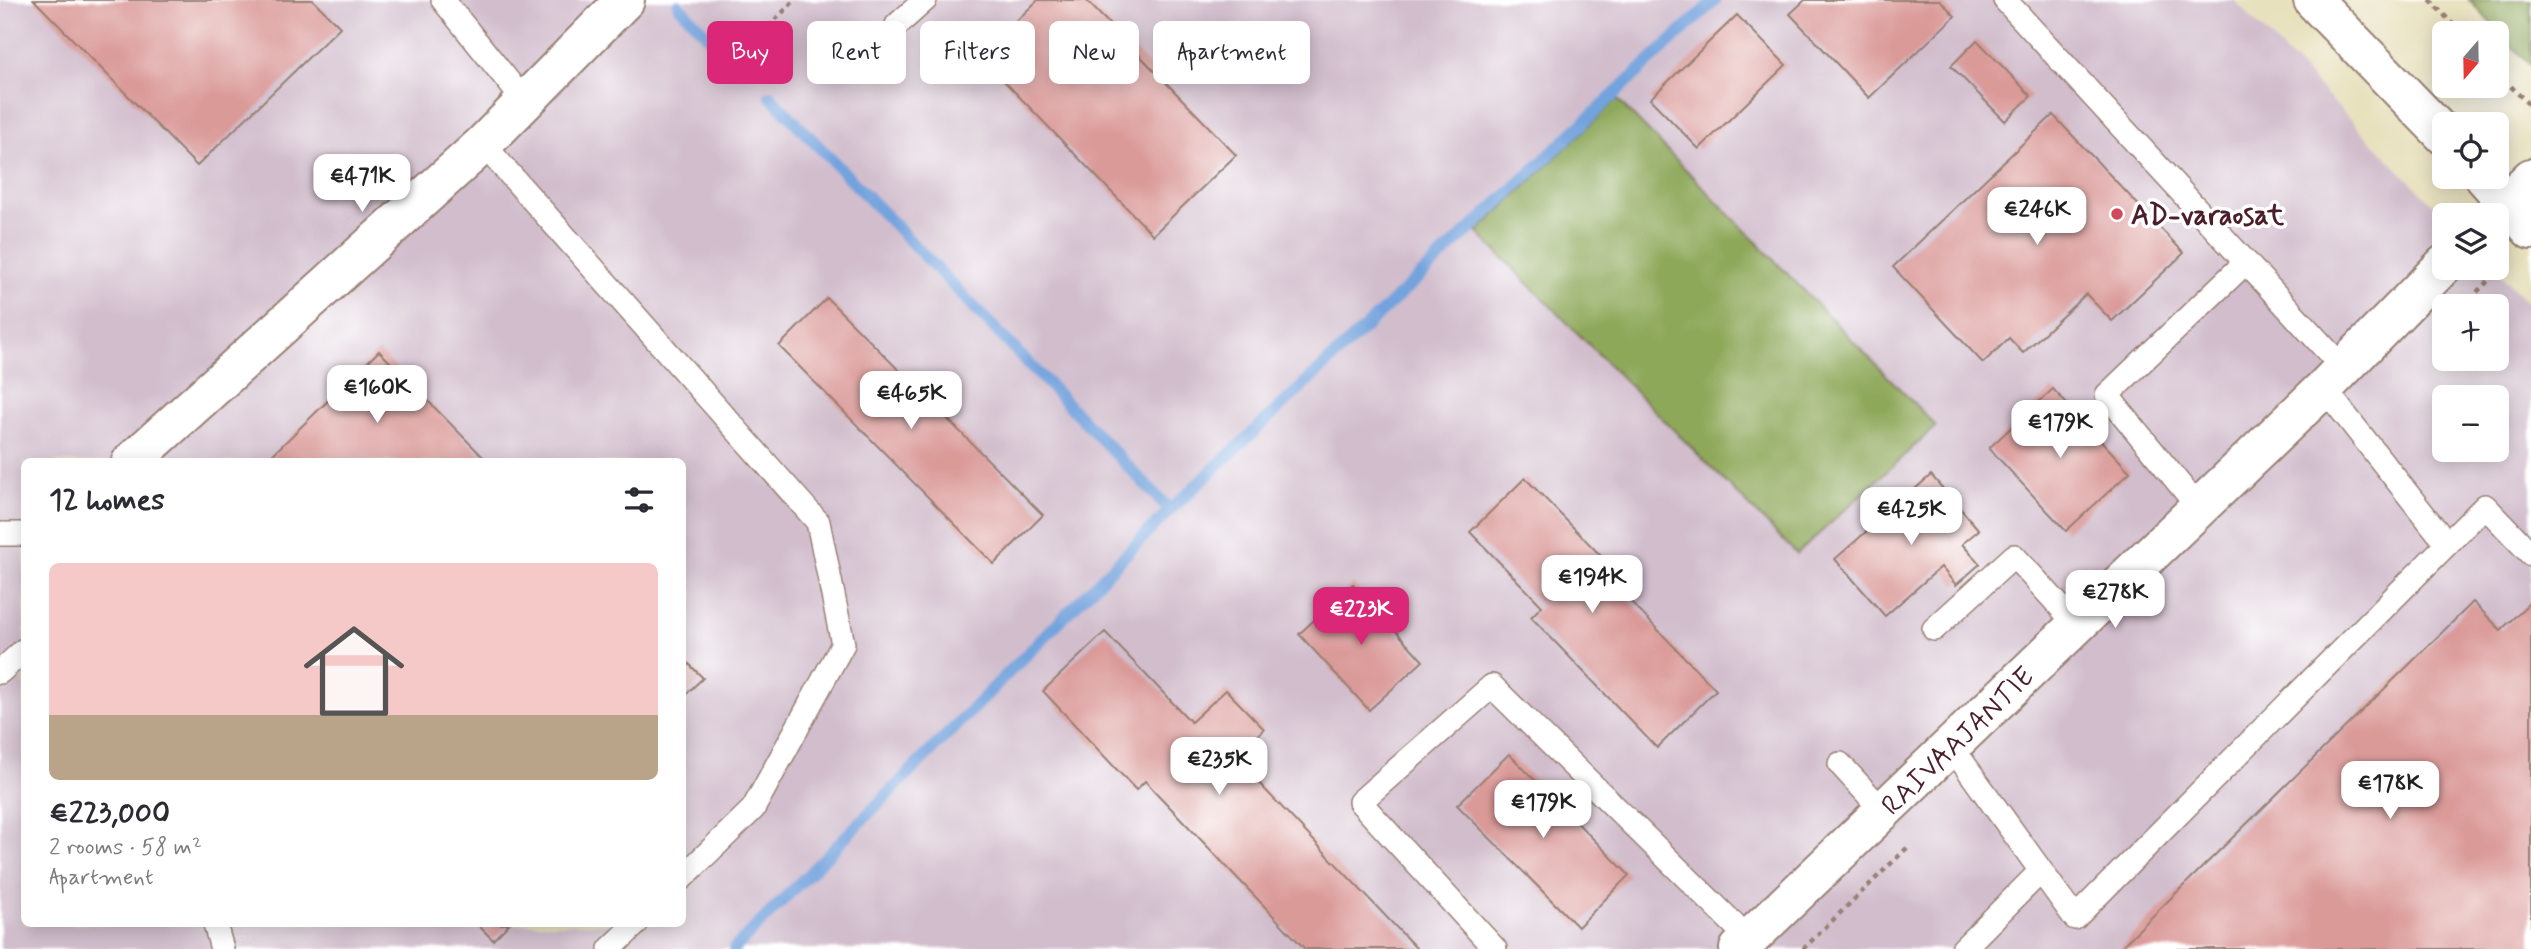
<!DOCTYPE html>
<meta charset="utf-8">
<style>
:root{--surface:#fff;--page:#f2f2f3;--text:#2b2b33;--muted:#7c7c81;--line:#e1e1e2;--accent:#db2777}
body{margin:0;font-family:Mynerve,sans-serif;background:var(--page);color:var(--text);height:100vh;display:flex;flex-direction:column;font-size:26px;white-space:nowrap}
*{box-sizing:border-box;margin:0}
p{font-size:23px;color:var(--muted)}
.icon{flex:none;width:38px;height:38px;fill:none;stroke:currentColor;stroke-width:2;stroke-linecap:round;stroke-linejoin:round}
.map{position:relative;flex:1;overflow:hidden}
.panel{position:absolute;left:21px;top:458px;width:665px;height:469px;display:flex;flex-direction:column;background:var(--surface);border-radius:10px;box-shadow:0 4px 18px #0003}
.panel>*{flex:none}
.banner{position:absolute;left:707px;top:21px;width:665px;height:63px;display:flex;gap:14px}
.needle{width:46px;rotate:200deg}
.controls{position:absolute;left:2432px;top:21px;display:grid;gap:14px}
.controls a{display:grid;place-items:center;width:77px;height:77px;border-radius:10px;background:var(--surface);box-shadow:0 4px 18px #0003;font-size:35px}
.price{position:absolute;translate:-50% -60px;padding:0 16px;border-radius:14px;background:#fff;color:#222;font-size:23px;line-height:46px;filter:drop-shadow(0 2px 4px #0008)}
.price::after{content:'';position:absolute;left:50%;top:42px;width:21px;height:16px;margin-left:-10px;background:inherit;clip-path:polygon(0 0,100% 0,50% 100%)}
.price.active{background:var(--accent);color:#fff}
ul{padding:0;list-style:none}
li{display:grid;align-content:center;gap:14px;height:371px;padding:0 28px}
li+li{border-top:2px solid var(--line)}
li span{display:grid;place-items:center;height:217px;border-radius:10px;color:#555}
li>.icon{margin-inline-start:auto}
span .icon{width:126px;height:126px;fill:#fffc;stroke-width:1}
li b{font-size:30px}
h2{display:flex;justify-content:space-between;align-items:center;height:84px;padding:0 28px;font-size:30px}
.chip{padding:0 24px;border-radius:10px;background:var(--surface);box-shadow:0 4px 18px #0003;font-size:24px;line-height:63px}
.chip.active{background:var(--accent);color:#fff}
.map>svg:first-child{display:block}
.industrial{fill:#d1bdcc;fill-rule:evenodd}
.forest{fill:#8ea85a;stroke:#6c6442;stroke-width:2}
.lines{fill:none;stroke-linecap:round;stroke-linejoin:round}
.stream{stroke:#73a3dd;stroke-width:12}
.building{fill:#da9a98}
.lane-casing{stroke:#998074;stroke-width:26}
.street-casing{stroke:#998074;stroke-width:42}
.secondary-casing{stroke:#998074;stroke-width:42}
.path{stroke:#998074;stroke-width:4.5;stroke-dasharray:5 5;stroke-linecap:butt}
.lane{stroke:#fff;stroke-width:23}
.street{stroke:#fff;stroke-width:38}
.secondary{stroke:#fff;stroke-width:38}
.poi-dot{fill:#d1495b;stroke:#fff;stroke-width:2.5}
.labels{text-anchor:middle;stroke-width:7;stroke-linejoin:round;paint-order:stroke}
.poi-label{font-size:28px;font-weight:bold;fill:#4a1f2b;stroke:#fff;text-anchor:start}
.street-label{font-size:28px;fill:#4a1f2b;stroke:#fff}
</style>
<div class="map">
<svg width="2531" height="949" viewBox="0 0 2531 949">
<rect width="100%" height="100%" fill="#fff"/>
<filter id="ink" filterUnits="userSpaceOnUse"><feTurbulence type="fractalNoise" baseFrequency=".0143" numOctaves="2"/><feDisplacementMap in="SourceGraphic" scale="14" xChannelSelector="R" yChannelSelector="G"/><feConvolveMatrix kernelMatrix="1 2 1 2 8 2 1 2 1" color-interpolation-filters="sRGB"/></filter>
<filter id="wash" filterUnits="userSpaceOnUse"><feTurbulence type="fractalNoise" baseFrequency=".00686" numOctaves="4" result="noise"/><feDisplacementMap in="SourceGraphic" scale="28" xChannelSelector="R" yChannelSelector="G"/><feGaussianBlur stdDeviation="1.57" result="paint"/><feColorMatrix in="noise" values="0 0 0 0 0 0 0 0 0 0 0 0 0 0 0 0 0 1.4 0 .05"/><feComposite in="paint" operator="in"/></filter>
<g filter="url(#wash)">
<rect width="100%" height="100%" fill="#e8e1be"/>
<path class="industrial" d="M0,0H2234L2445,217V268H2494L2531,306V949H0ZM2445,306H2497V359H2445ZM2445,397H2497V450H2445ZM24,462H682V924H24Z"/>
<path class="forest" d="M2469,0H2531V66Z
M1617,99L1936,426L1797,554L1477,232Z"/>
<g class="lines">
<path class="stream" d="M678,5L712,41
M770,96L1170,510
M734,949L1170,510L1715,0"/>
</g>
<g id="blocks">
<path class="building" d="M34,0H313L340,27L197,166Z
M1038,0H1086L1236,155L1153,235L980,56Z
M1805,0H1940L1955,16L1869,98L1790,14Z
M1737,15L1786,65L1699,149L1650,99Z
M1977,40L2031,96L2005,121L1951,66Z
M2053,115L2184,253L2112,321L2086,294L2023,353L2009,338L1983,363L1893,267Z
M827,298L1043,515L994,564L779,346Z
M379,351L488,462H265Z
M2053,389L2130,472L2066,531L1989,448Z
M1931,475L1979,530L1962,544L1980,564L1956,585L1941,567L1885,616L1835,559Z
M1525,478L1606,561L1598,568L1716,690L1657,748L1531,617L1542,606L1470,532Z
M1353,584L1423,661L1369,710L1299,634Z
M2531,601V949H2119L2473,602L2501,630Z
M1105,632L1191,722L1226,690L1264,729L1234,757L1417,949H1305L1145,781L1136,790L1043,691Z
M682,657L703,678L682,698Z
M1509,754L1629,875L1578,927L1457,805Z
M477,924H509L493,940Z"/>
</g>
</g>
<g filter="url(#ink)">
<use href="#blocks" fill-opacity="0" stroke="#998074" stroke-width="2"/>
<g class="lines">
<defs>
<path id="lane" d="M443,0L525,102
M2005,0L2343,368
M897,25L925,0
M483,144L818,522L843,644L753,809L682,878
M2324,388L2447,544
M2199,508L2107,395L2246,262
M0,534H24
M1934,629L2014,556L2077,625
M0,672L24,650
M1951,746L2075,918L2485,506L2531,554
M1840,764L1883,811
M215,924L222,949
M610,949L636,924
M1495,949L1360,802L1492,686L1749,939
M1963,949L2041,871"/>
<path id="street" d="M2493,215L2531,178
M131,462L483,144L625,0
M1739,949L2324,388L2445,264"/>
<path id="secondary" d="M2313,0L2445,136
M2484,177L2531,230"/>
</defs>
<use href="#lane" class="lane-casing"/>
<use href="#street" class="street-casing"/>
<use href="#secondary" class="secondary-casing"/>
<path class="path" d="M2430,0L2461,33
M768,27L795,0
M2497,72L2531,107
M2477,292L2508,261
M1803,949L1908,847"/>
<use href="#lane" class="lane"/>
<use href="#street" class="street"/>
<use href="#secondary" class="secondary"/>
</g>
</g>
<circle class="poi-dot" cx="2117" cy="214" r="7"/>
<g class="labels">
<g class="poi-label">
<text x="2131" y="224">AD-varaosat</text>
</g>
<g class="street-label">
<text transform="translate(1957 740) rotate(-44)" y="10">RAIVAAJANTIE</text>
</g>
</g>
</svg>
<div class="controls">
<a><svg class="needle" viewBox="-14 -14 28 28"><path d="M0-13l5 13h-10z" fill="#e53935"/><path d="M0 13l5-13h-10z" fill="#7c7c81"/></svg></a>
<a><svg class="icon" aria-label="locate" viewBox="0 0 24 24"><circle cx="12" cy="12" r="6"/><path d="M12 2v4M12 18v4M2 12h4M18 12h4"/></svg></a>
<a><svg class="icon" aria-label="layers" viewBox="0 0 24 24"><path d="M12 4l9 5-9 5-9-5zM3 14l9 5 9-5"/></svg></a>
<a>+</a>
<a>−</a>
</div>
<b class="price" style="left:362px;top:214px">€471K</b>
<b class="price" style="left:2037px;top:247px">€246K</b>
<b class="price" style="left:377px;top:425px">€160K</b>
<b class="price" style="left:911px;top:431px">€465K</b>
<b class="price" style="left:2060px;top:460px">€179K</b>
<b class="price" style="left:1911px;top:547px">€425K</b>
<b class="price" style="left:1592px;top:615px">€194K</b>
<b class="price" style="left:2115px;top:630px">€278K</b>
<b class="price active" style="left:1361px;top:647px">€223K</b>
<b class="price" style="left:1219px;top:797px">€235K</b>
<b class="price" style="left:2390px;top:821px">€178K</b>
<b class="price" style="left:1543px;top:840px">€179K</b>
<div class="banner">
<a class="chip active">Buy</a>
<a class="chip">Rent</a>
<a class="chip">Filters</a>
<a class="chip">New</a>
<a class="chip">Apartment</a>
</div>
<section class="panel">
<h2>12 homes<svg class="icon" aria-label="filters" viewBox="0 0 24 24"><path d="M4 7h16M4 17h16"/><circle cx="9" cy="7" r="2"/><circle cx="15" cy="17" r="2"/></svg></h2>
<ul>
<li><span style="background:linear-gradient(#f6c9c9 70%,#b9a48a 0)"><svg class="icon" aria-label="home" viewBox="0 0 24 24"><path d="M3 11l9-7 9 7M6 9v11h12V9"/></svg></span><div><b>€223,000</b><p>2 rooms · 58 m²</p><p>Apartment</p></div></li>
</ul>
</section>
</div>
